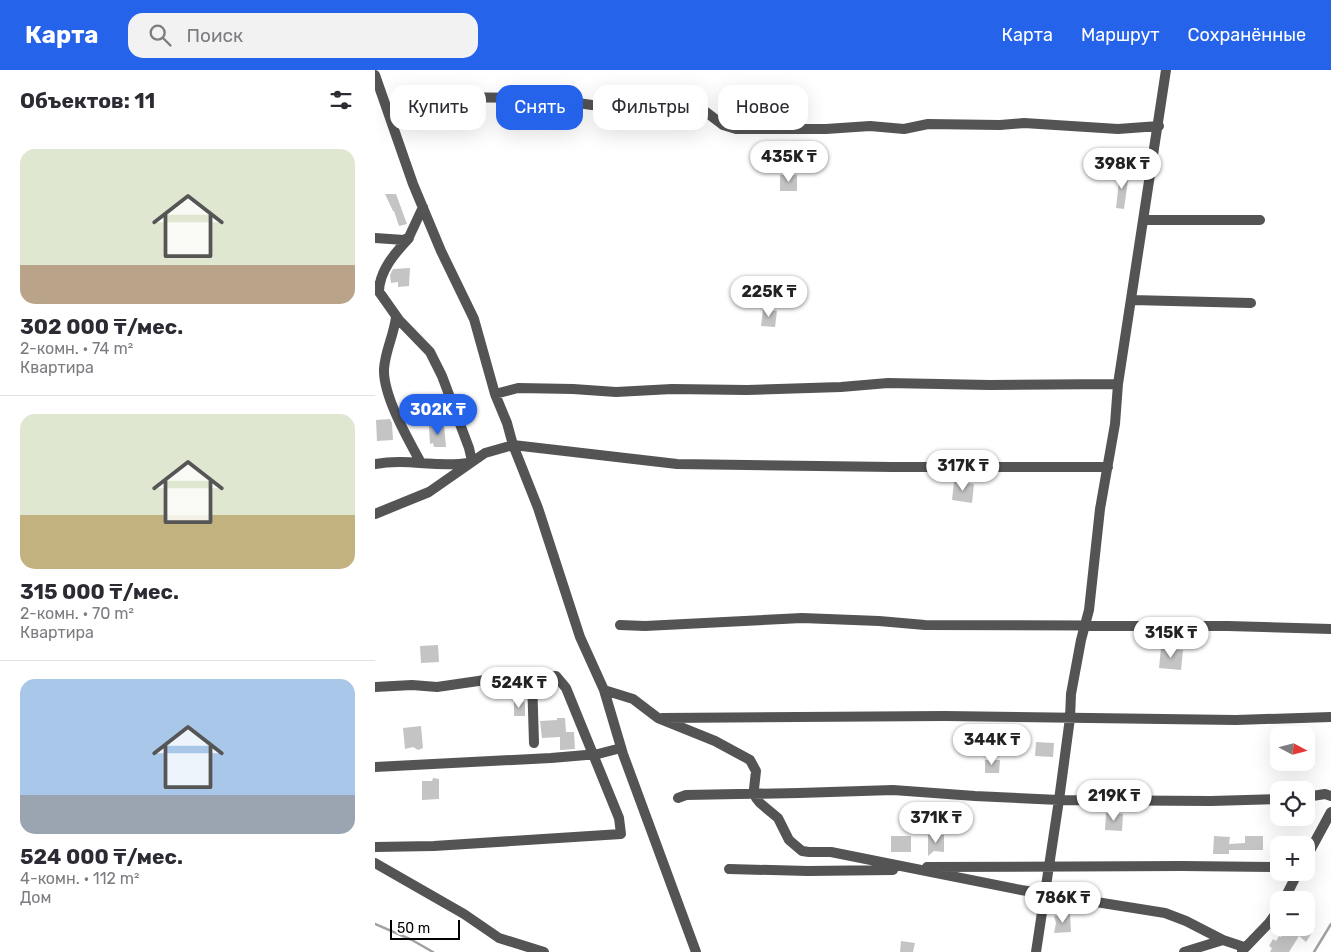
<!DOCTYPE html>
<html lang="ru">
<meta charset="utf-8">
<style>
:root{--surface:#fff;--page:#f2f2f3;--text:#2b2b33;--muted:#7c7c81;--line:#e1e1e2;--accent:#2563eb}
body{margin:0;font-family:Rubik,sans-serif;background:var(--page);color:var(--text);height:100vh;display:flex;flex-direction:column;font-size:19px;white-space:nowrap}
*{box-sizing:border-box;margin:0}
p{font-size:16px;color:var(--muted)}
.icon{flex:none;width:28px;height:28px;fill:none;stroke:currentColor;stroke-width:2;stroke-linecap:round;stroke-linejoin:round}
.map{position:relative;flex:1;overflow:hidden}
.panel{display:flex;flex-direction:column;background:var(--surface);width:375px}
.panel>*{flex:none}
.hud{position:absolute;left:15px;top:15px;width:475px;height:45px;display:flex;gap:10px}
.needle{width:32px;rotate:97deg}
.buttons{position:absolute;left:895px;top:656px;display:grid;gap:10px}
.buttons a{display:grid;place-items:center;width:45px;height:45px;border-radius:10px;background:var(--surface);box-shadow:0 5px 20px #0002;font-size:25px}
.scale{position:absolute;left:15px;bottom:12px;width:70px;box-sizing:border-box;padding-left:5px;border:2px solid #000;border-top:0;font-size:14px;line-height:18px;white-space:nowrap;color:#000;-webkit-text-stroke:4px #fff;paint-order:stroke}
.price{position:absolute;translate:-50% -42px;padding:0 11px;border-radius:18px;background:#fff;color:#222;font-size:16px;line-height:32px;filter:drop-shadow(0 1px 2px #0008)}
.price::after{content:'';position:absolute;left:50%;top:30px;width:15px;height:11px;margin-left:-8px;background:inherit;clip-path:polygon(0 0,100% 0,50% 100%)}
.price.active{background:var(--accent);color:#fff}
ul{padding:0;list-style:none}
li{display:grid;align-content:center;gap:10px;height:265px;padding:0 20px}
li+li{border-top:1px solid var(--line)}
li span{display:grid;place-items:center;height:155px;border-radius:15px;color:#555}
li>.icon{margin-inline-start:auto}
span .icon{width:90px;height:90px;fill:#fffc;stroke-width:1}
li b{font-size:21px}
h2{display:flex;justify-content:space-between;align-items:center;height:60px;padding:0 20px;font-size:21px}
.pill{padding:0 18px;border-radius:15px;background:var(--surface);box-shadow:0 5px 20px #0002;font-size:18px;line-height:45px}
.pill.active{background:var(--accent);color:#fff}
header{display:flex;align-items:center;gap:30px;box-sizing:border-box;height:70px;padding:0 25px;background:var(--accent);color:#fff}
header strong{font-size:24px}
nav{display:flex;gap:28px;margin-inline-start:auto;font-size:18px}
.search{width:350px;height:45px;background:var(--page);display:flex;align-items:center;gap:12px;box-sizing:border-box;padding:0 18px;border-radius:15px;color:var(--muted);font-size:19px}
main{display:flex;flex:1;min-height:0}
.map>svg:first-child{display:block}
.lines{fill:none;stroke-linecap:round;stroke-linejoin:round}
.stream{stroke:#a2a2a2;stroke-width:2.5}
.building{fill:#c4c4c4}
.minor{stroke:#545454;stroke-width:10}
</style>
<header>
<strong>Карта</strong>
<div class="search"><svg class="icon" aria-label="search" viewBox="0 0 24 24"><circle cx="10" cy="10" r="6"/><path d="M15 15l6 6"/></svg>Поиск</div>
<nav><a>Карта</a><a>Маршрут</a><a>Сохранённые</a></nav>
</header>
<main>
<section class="panel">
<h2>Объектов: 11<svg class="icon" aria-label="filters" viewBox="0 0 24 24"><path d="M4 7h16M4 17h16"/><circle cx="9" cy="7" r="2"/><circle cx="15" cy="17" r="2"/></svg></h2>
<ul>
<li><span style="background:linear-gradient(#dfe7d0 75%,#b9a48a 0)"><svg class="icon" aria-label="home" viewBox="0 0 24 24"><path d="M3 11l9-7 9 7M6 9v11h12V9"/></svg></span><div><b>302 000 ₸/мес.</b><p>2-комн. · 74 m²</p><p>Квартира</p></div></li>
<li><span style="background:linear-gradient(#dfe7d0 65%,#c2b280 0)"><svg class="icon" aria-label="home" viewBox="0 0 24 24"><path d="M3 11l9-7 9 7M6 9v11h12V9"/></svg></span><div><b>315 000 ₸/мес.</b><p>2-комн. · 70 m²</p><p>Квартира</p></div></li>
<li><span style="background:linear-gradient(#a9c7e8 75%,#9aa5b1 0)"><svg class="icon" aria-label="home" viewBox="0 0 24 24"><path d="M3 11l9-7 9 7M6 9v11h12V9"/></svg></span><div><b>524 000 ₸/мес.</b><p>4-комн. · 112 m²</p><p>Дом</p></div></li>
</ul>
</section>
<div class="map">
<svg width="956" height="882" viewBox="0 0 956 882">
<rect width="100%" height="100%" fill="#fff"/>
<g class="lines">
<path class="stream" d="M0,854L37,870L58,882
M939,882L956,854"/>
</g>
<path class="building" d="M745,102L754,103L749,139L741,138Z
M405,105H422V121H405Z
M10,124H21L32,154L24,156L19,141H18Z
M35,198L34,216L23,217V212L16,213L15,205L18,199Z
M388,239L402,241L400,257L386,256Z
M15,349L17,353L18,370L2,371L1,350Z
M69,355L71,377H59L58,373L55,374L54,356Z
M579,412L599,414L597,433L577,430Z
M63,575L64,592L46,593L45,576Z
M786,578L808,580L806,600L784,598Z
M139,631L150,632V646H139Z
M182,648H190L191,662H199L200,679L185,680V667L167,668L165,651L182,650Z
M46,656L48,678L43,680L38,677L30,679L28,658Z
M661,672L679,673L678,687L660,686Z
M610,690H625L624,703H610Z
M58,708L64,709V729L47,730V711H57Z
M731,743L748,744L747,761L730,760Z
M553,765H569V782L559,781L553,786Z
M516,766H536V782H516Z
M839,766L855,767L854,774L870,773V766H888V780H854V784H838Z
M695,844L696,862L679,863L681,853L679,846Z
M931,853L940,858L931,872L924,866L914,882H895L897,878L894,876L898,869L901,871L904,866L906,867L912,858H931Z
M526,871L540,873L538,882H525Z"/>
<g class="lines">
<path class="minor" d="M0,5L38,114L66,181L99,249L120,324L132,353L138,375L163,438L205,567L229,620L248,684L321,882
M12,39L66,27L166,28L217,35H249L331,42L348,55L361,59H451L495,56L529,59L553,54L625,55L649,53L743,59L784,56
M768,150H885
M0,168L29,170L34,167L48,137
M0,216L24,250L55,282L67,306L94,378L97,391
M4,222C4,201 20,183 34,168
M757,230L876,233
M21,247C19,265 10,281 9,299C8,326 33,369 46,393
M120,324L143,318L198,319L241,322L297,319L372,320L466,317L513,313L615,315L743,314
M0,394C33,388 61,398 93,393
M0,444L54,422L110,383L138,375L302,394L517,397H733
M245,555L270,556L427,548L504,551L550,555L853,556L956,559
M157,608L159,673
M0,617L37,615L62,617L117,609L181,606L191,618L244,748L246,764L59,776L0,777
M229,620L258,629L283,648L340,671L375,690L381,701L379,719L381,728L385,733L403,748L414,770L427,781L434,782H456L646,820L790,843L811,851L848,870L869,877
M287,648L570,646L861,650L956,647
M0,697L176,688L223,684L246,678
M931,727L950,724L956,726
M303,728L311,725L424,723L518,720L600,726L684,730L836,731L904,729
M931,788L956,742
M0,793L89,844L124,868L169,882
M552,797L807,796L904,797
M354,799L433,801L518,800
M909,830L923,802
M867,881L894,853L904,839
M661,882L684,730L695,648L696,624L706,570L714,540L725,439L740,354L743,314L791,0
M809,882L848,870"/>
</g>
</svg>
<div class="buttons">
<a><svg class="needle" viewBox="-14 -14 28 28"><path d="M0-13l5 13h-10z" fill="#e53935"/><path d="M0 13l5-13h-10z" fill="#7c7c81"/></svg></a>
<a><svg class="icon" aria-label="locate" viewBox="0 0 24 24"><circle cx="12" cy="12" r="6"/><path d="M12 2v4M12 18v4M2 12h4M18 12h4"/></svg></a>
<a>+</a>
<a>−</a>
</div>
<div class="scale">50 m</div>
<b class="price" style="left:414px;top:113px">435K ₸</b>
<b class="price" style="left:747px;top:120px">398K ₸</b>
<b class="price" style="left:394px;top:248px">225K ₸</b>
<b class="price active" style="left:63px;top:366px">302K ₸</b>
<b class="price" style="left:588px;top:422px">317K ₸</b>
<b class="price" style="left:796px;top:589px">315K ₸</b>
<b class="price" style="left:144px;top:639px">524K ₸</b>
<b class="price" style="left:617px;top:696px">344K ₸</b>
<b class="price" style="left:739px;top:752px">219K ₸</b>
<b class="price" style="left:561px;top:774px">371K ₸</b>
<b class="price" style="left:688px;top:854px">786K ₸</b>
<div class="hud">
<a class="pill">Купить</a>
<a class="pill active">Снять</a>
<a class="pill">Фильтры</a>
<a class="pill">Новое</a>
</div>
</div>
</main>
